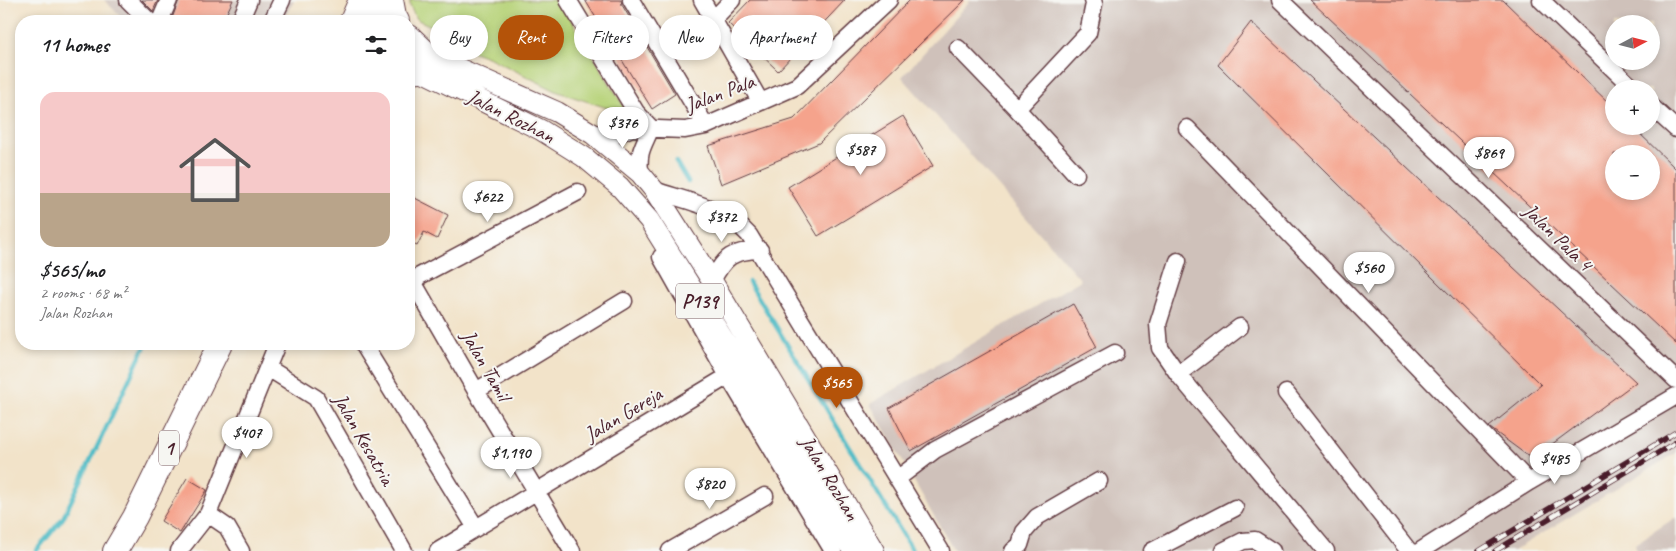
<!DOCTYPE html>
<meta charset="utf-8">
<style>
:root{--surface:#fff;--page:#f6f6f6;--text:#202124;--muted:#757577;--line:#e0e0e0;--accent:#b45309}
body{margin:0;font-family:Caveat,sans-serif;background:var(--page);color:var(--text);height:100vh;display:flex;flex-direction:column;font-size:19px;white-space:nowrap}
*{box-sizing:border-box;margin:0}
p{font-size:16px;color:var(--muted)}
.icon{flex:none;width:28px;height:28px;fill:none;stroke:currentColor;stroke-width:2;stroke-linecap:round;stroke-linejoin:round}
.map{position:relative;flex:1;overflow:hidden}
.panel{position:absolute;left:15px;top:15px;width:400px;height:335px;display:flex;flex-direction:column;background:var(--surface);border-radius:20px;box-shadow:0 2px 8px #0003}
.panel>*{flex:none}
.hud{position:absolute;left:430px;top:15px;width:475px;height:45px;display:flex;gap:10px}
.needle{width:32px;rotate:83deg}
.tools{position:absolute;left:1605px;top:15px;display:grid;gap:10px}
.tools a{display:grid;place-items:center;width:55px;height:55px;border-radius:50%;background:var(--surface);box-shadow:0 2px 8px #0003;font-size:25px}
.price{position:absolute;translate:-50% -42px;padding:0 11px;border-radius:18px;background:#fff;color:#222;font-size:16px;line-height:32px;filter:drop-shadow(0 1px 2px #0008)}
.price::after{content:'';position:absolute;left:50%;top:30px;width:15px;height:11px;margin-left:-8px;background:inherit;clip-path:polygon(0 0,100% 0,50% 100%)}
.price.selected{background:var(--accent);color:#fff}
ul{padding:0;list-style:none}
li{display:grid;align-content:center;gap:10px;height:265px;padding:0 25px}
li+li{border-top:1px solid var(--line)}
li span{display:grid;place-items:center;height:155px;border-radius:15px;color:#555}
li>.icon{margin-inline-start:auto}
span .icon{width:90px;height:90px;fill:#fffc;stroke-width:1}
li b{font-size:21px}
h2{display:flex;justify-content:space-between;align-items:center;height:60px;padding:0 25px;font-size:21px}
.tag{padding:0 18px;border-radius:22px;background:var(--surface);box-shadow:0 2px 8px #0003;font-size:18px;line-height:45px}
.tag.selected{background:var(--accent);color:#fff}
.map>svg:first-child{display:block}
.industrial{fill:#cfc1ba;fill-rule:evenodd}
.green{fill:#b7d379;stroke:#807952}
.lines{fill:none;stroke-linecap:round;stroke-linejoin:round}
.stream{stroke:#4cbac4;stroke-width:4.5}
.building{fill:#f5a38c;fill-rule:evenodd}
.minor-casing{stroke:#633c43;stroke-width:19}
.major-casing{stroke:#633c43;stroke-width:22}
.highway-casing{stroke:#633c43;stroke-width:26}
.minor{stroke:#fff;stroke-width:16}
.major{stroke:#fff;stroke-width:20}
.highway{stroke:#fff;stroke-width:24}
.rail-casing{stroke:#4a1f2b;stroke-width:5.5}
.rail{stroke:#f6f6f2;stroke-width:4;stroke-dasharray:11;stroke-linecap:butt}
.labels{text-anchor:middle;stroke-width:4;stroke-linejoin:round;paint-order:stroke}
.shield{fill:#f6f6f2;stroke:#7e6067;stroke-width:1}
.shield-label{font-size:20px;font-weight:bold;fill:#4a1f2b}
.street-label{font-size:21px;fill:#4a1f2b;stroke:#f6f6f2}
</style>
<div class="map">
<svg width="1676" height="551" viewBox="0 0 1676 551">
<rect width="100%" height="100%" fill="#f6f6f2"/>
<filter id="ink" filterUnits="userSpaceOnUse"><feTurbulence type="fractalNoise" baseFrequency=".02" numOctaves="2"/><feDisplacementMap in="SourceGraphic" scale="10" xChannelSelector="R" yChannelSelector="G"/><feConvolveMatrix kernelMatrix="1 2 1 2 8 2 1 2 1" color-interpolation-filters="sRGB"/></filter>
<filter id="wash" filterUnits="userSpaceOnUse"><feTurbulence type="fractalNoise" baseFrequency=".0096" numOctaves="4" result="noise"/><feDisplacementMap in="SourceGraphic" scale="20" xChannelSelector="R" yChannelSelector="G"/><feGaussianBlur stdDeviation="1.12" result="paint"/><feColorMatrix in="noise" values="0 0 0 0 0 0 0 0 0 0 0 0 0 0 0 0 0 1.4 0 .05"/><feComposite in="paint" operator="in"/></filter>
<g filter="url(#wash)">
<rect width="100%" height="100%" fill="#f2e3c9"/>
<path class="industrial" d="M104,0H294L283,21H125Z
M971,0H1676V453L1513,551H954L870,404L1081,280L902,77ZM1614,24H1651V61H1614ZM1614,89H1651V126H1614ZM1614,154H1651V191H1614Z
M1676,517V551H1637L1635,544Z"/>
<path class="green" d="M410,0H559L629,115L558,92L490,58L458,46L435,28L416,19L410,6Z"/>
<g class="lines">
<path class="stream" d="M676,162L688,182
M749,282L913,551
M36,551L63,518L146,344"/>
</g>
<g id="blocks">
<path class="building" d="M142,0H158L153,11Z
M179,0H233L223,21H171Z
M585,0H621L622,5L675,94L652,109Z
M750,0H845L778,71L728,23Z
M910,0H965L819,143L721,184L708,146L794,119Z
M1310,0H1503L1614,108V126H1632L1676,169V344ZM1614,154H1651V191H1614Z
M1251,22L1636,382L1532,459L1490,428L1489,427L1541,385L1218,65Z
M903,116L933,166L818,236L788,187Z
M409,195L448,215L437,239L424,232L417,246L409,242Z
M1073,304L1097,347L911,451L889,408Z
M187,478L207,490L180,533L161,521Z"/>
</g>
</g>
<g filter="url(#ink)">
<use href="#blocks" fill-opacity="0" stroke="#633c43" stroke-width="1"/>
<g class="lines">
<defs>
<path id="minor" d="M128,0L149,21
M568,0L636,112L651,128
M631,0L706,126
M702,0L760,101
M1280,0L1676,380
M1541,0L1634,89
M713,20L732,0
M160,21L169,0
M240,21L249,0
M272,21L282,0
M958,48L1017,109
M1651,106L1676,129
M1187,128L1529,482
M593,134H617L632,128L685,130L706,126L797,86L889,0
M640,173C638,151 643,147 651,128
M1076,174L1017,109L1088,33L1094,4L1093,0
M654,190C689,202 724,207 749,235L941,551
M661,257L728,376L833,551
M1178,261L1158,324L1160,348L1178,374L1326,551
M409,279L412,280L476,391L572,551
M412,280L578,192
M712,281C725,256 732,251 760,250
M363,344L476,528
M268,368L316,398L404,551
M1178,374L1240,327
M476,391L624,301
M1286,393L1409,551
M897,479L935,450L1115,353
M208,514L227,527L241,551
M179,551L208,514L277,344
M438,551L728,376
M670,551L765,496
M1013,551L1020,545L1024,532L1037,517L1099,481
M1152,551L1235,508
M1223,551L1243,541L1255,540L1272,551
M1420,551L1529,482L1676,396"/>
<path id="major" d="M415,49L557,112L593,134L640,173L654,190L712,281L874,551
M409,65L541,130L584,157L620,187L649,220L774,420L853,551"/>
<path id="highway" d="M391,0L394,16L397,21
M352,21L361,0
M370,21L379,0
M409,37L429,56
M409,71L419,70
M115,551L135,517L220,344"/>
</defs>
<use href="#minor" class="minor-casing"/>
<use href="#major" class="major-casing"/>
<use href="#highway" class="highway-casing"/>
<use href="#minor" class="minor"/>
<use href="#major" class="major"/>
<use href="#highway" class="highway"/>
<defs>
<path id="rail" d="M1479,551L1676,432
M1495,551L1676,442"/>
</defs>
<use href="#rail" class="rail-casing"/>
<use href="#rail" class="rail"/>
</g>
</g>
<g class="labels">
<g class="shield">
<rect x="676" y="283.5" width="48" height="35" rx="4"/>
<rect x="159" y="430.5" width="20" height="35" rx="4"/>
</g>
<g class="shield-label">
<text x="700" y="308">P139</text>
<text x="169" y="455">1</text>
</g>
<g class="street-label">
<text transform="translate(720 93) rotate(-21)" y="7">Jalan Pala</text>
<text transform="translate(511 116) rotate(27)" y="7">Jalan Rozhan</text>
<text transform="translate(1558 237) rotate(44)" y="7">Jalan Pala 4</text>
<text transform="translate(486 365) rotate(60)" y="7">Jalan Tamil</text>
<text transform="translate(623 414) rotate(-31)" y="7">Jalan Gereja</text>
<text transform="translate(364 439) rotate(60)" y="7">Jalan Kesatria</text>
<text transform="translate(830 478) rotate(59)" y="7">Jalan Rozhan</text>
</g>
</g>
</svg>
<div class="tools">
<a><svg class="needle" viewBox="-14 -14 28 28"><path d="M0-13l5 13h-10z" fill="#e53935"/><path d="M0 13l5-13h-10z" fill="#757577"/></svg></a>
<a>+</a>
<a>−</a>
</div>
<b class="price" style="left:623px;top:149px">$376</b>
<b class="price" style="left:861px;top:176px">$587</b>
<b class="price" style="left:1489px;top:179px">$869</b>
<b class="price" style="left:488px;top:223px">$622</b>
<b class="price" style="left:722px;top:243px">$372</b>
<b class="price" style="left:1369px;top:294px">$560</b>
<b class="price selected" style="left:837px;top:409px">$565</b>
<b class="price" style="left:247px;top:459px">$407</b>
<b class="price" style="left:511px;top:479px">$1,190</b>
<b class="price" style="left:1555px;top:485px">$485</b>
<b class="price" style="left:710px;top:510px">$820</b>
<div class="hud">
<a class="tag">Buy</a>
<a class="tag selected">Rent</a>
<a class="tag">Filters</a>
<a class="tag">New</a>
<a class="tag">Apartment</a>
</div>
<section class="panel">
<h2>11 homes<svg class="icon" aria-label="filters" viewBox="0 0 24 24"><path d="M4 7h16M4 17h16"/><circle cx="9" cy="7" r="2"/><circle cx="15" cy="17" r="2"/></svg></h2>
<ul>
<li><span style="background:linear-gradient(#f6c9c9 65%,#b9a48a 0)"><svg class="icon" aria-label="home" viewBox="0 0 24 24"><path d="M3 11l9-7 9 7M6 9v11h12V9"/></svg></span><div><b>$565/mo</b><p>2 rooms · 68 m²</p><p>Jalan Rozhan</p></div></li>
</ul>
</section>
</div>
